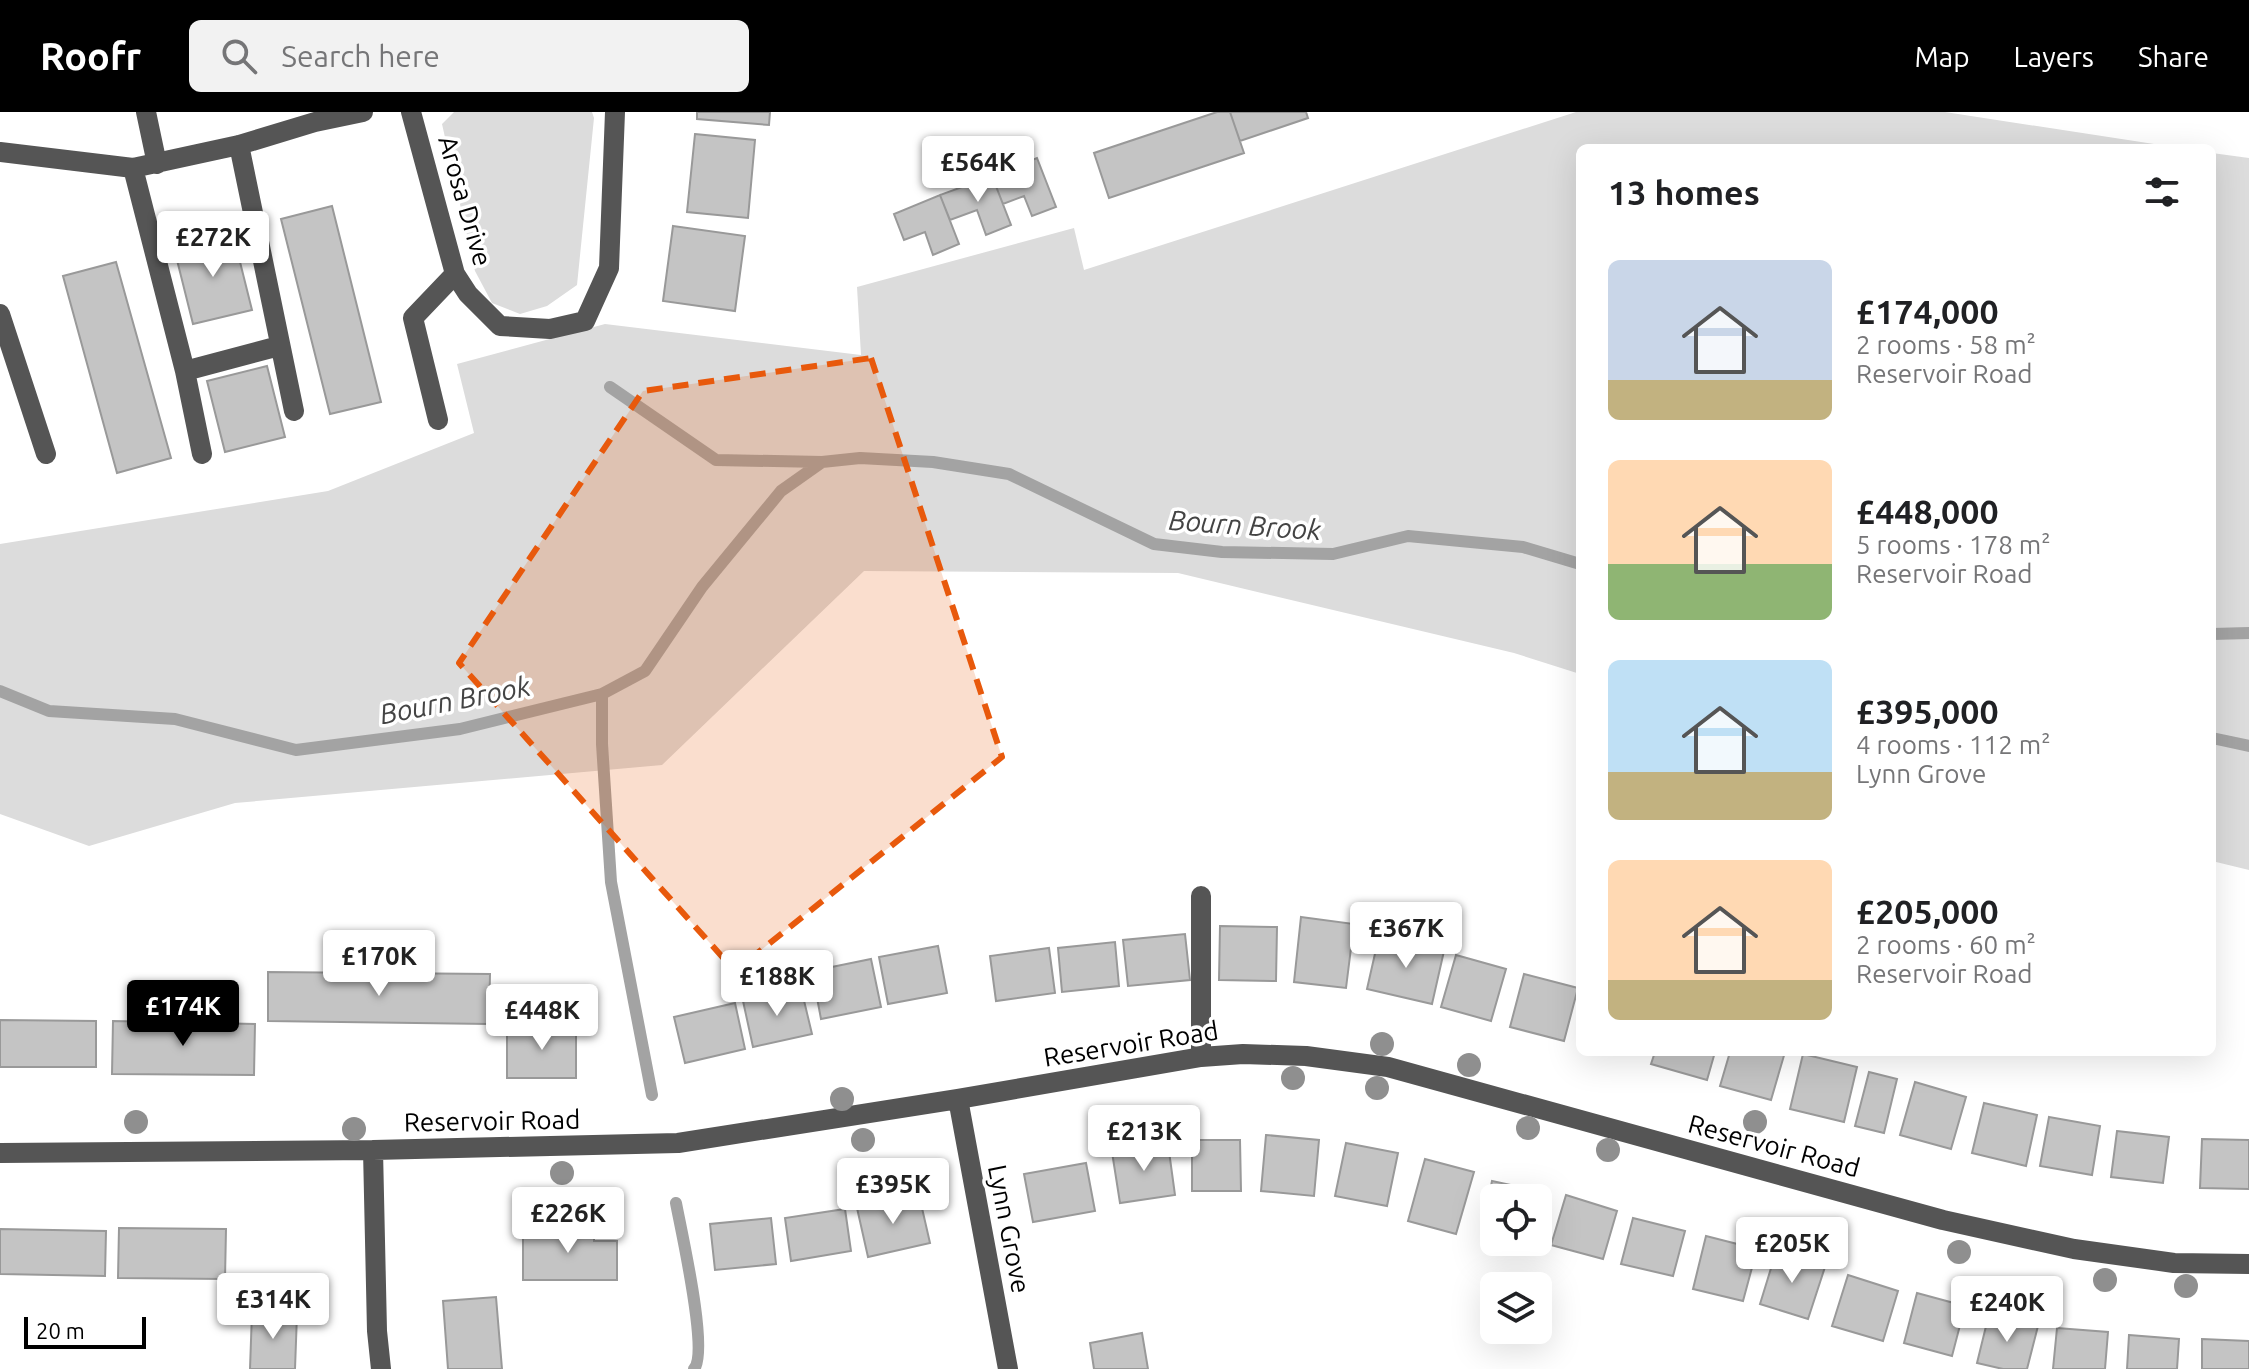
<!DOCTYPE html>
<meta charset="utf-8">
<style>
:root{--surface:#fff;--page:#f2f2f2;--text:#202124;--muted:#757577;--accent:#000}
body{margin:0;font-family:Ubuntu,sans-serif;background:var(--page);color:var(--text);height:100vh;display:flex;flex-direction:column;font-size:30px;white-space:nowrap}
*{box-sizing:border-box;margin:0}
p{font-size:26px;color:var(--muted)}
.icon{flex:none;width:44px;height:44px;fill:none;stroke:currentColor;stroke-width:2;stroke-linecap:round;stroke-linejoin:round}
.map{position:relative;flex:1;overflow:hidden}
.drawer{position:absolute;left:1576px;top:32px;width:640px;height:912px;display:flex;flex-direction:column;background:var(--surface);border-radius:12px;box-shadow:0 8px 32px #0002}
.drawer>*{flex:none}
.buttons{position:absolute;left:1480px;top:1072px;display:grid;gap:16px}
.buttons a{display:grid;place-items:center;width:72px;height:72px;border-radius:12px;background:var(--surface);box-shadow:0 8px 32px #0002;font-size:40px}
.scale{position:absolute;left:24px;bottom:20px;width:122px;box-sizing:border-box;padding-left:8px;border:4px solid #000;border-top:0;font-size:22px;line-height:28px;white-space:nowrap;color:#000;-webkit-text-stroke:6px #fff;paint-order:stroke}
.price{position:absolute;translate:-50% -68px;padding:0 18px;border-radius:8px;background:#fff;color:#222;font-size:26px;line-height:52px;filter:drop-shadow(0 2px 4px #0008)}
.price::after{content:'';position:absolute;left:50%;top:48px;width:24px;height:18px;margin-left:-12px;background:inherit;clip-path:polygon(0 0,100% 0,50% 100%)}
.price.current{background:var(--accent);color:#fff}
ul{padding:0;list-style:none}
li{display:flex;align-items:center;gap:24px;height:200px;padding:0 32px}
li span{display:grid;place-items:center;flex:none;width:224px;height:160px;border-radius:12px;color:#555}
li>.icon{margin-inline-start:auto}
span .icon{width:96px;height:96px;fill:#fffc;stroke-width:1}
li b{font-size:34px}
h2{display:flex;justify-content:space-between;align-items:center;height:96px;padding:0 32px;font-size:34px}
header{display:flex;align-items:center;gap:48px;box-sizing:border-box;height:112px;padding:0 40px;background:var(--accent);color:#fff}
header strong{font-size:38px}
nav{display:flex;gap:44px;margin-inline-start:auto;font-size:28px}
.search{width:560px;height:72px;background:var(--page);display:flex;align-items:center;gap:20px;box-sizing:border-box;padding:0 28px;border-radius:12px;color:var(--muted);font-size:30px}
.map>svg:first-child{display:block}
.green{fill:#dcdcdc}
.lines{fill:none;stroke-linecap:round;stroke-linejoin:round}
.stream{stroke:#a3a3a3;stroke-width:12}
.building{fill:#c4c4c4;stroke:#999;stroke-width:2}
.minor{stroke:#555;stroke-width:20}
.tree{fill:#8f8f8f}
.marked{fill:#e8590c;fill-opacity:0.2;stroke:#e8590c;stroke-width:6;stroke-dasharray:16 10;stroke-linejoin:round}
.labels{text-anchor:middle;stroke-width:7;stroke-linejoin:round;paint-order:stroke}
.street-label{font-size:26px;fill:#000;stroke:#fff}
.water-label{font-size:28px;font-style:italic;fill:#444;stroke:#fff}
</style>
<header>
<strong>Roofr</strong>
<div class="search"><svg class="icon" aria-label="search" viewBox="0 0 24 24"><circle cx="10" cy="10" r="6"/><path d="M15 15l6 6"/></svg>Search here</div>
<nav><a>Map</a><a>Layers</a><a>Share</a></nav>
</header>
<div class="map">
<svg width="2249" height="1257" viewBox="0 0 2249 1257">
<rect width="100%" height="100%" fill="#fff"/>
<path class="green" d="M454,0H592L594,6L577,173L547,194L520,202L492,191L475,159L442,12Z
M1576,0H1945L2180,36H1580V562L1514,541L1178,461L864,459L662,653L235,691L89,734L0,702V432L328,379L474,321L457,252L605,212L861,243L857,175L1074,116L1084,158Z
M2212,41L2249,46V758L2212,749Z"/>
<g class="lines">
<path class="stream" d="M610,275L716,348L822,350L860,346L933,350L1009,362L1154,432L1222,440L1333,442L1408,424L1523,435L1580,452
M2212,522L2249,521
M0,579L49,599L175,607L296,638L460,617L602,582L645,559L702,475L781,379L822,350
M602,582V632L611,770L652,983
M2212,626L2249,634
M676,1091C681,1118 709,1240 694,1257"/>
</g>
<path class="building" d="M697,0H770L769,13L697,7Z
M1217,0H1230L1244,41L1109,86L1094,41Z
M1230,0H1306L1308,6L1240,29Z
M695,22L755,28L748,106L687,100Z
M1037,46L1056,95L1032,104L1024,84L1003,92L992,64Z
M992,64L1011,113L986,123L977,98L950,108L940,83Z
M940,83L959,132L933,143L925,120L904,128L894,102Z
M332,94L381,290L330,302L281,107Z
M673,114L745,124L735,199L663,189Z
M233,122L252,198L193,212L174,136Z
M116,150L171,346L117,361L63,164Z
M267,254L285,325L225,340L207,269Z
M1301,805L1354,812L1346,876L1294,870Z
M1220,814L1277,815L1276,869L1219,868Z
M1185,822L1190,868L1128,874L1123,828Z
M1379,824L1444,839L1432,892L1367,877Z
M1115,830L1119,874L1062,880L1058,836Z
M938,834L947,881L888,892L879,845Z
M1049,836L1055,881L996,889L990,844Z
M1456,843L1506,857L1491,909L1441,895Z
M871,847L881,895L821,907L812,859Z
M268,860L490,862L489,912L268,909Z
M1524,862L1578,876L1564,929L1510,915Z
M801,876L812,922L753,935L743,889Z
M735,891L745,937L685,951L674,905Z
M0,908L96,909V955H0Z
M113,909L255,912L254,963L112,962Z
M507,915H576V966H507Z
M1655,940H1715L1707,968L1651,952Z
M1730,940H1785L1771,988L1720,974Z
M1803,942L1857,955L1844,1010L1790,997Z
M1869,960L1897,967L1884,1021L1855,1014Z
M1915,970L1966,985L1951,1037L1900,1023Z
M1984,991L2037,1003L2026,1054L1972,1041Z
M2049,1005L2100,1014L2092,1063L2040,1054Z
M2117,1019L2169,1025L2163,1071L2111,1065Z
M1266,1023L1319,1028L1314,1084L1261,1079Z
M2202,1027L2249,1028V1077L2200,1076Z
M1192,1028H1240L1241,1079H1192Z
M1346,1031L1398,1041L1387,1094L1335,1084Z
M1168,1032L1175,1083L1120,1091L1112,1040Z
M1425,1047L1474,1060L1456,1122L1408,1109Z
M1086,1051L1095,1099L1033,1110L1024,1062Z
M1492,1069L1543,1080L1538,1102V1086H1494V1121L1482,1118Z
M919,1083L930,1131L868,1145L857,1096Z
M1566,1083L1617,1099L1603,1147L1551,1133Z
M845,1097L851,1139L791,1149L785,1106Z
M771,1106L776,1152L715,1158L710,1112Z
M1633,1106L1685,1119L1673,1164L1621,1152Z
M523,1115H594V1129H617V1168H523Z
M119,1116L226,1117L225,1167L118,1166Z
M0,1117L106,1119L105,1164L0,1162Z
M1706,1124L1757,1137L1743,1189L1693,1177Z
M1776,1140L1825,1155L1808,1207L1760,1192Z
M1848,1163L1898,1179L1883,1229L1832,1214Z
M1917,1181L1965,1194L1952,1244L1904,1231Z
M496,1185L502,1257H448L443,1189Z
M252,1200L297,1202L295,1257H250Z
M1989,1202L2038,1214L2027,1257H2003L1977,1251Z
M2057,1216L2108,1220L2105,1257H2053Z
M1142,1221L1148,1257H1094L1090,1231Z
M2129,1223L2179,1227L2177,1257H2127Z
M2202,1227L2249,1229V1257H2202Z"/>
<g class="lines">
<path class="minor" d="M146,0L157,52
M411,0L455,162L468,182L500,214L550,217L585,209L609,156L615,0
M239,33L294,299
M0,40L133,56L239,33L315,10L363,0
M133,56L185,259L202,342
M0,202L46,342
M185,259L279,234
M438,308L413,206L455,162
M1201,945V784
M958,987L1008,1257
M373,1038L377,1219L381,1257
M0,1041L373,1038L678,1031L958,987L1201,945L1243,942L1306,944L1388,955L1943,1108L2074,1137L2174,1151L2249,1152"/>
</g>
<g class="tree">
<circle cx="1382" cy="932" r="12"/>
<circle cx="1469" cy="953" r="12"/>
<circle cx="1293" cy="966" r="12"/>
<circle cx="1377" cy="976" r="12"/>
<circle cx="842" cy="987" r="12"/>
<circle cx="136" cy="1010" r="12"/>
<circle cx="1755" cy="1010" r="12"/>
<circle cx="1528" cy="1016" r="12"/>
<circle cx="354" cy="1017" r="12"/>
<circle cx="863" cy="1028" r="12"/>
<circle cx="1608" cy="1038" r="12"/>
<circle cx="562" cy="1061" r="12"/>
<circle cx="1959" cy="1140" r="12"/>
<circle cx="2105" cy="1168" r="12"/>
<circle cx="2186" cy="1174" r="12"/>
</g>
<path class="marked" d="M871,246L1002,645L735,859L459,551L643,279Z"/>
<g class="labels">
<g class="street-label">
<text transform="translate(465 89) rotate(74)" y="9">Arosa Drive</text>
<text transform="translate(1131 932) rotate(-9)" y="9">Reservoir Road</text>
<text transform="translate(492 1009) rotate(-1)" y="9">Reservoir Road</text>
<text transform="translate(1774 1034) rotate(15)" y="9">Reservoir Road</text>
<text transform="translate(1009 1117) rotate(79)" y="9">Lynn Grove</text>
</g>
<g class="water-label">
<text transform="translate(1245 413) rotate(4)" y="10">Bourn Brook</text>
<text transform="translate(455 588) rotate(-11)" y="10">Bourn Brook</text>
</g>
</g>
</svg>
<div class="buttons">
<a><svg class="icon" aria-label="locate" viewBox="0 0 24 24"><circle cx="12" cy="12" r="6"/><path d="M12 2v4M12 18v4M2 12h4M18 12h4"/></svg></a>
<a><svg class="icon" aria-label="layers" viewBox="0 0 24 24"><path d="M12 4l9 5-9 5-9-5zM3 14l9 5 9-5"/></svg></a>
</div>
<div class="scale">20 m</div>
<b class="price" style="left:978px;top:92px">£564K</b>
<b class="price" style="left:213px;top:167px">£272K</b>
<b class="price" style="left:1406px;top:858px">£367K</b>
<b class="price" style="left:379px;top:886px">£170K</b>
<b class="price" style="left:777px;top:906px">£188K</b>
<b class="price current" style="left:183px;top:936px">£174K</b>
<b class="price" style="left:542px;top:940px">£448K</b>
<b class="price" style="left:1144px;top:1061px">£213K</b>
<b class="price" style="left:893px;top:1114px">£395K</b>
<b class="price" style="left:568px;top:1143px">£226K</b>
<b class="price" style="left:1792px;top:1173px">£205K</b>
<b class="price" style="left:273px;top:1229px">£314K</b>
<b class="price" style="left:2007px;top:1232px">£240K</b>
<section class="drawer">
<h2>13 homes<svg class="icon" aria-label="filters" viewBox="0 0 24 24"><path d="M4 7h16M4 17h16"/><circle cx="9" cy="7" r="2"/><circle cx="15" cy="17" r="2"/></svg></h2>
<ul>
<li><span style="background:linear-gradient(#c9d6e8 75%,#c2b280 0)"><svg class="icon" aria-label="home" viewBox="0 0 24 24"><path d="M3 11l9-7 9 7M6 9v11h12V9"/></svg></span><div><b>£174,000</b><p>2 rooms · 58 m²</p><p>Reservoir Road</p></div></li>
<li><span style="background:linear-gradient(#ffd9b3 65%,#8fb573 0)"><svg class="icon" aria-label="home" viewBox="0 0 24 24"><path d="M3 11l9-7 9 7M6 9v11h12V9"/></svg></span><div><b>£448,000</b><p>5 rooms · 178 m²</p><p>Reservoir Road</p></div></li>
<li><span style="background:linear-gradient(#bfe0f5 70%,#c2b280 0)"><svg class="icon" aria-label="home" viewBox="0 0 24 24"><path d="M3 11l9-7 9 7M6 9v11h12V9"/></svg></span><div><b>£395,000</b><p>4 rooms · 112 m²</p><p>Lynn Grove</p></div></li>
<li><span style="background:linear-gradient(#ffd9b3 75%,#c2b280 0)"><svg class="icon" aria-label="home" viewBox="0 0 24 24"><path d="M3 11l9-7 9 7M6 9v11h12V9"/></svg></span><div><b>£205,000</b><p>2 rooms · 60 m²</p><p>Reservoir Road</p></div></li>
</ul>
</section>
</div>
